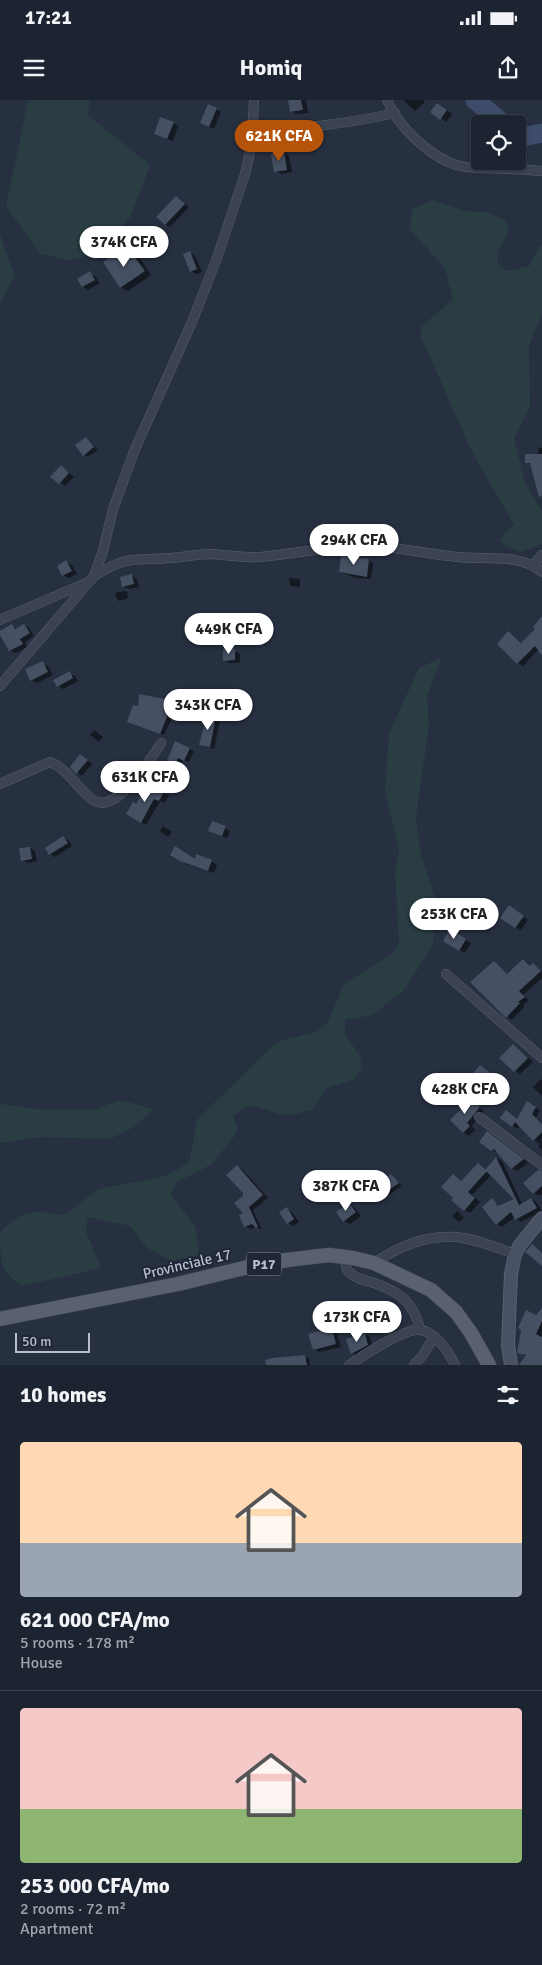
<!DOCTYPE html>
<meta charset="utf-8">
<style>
:root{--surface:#1d2431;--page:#2a303d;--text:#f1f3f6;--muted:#a0a4ab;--line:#3b414d;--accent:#b45309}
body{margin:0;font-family:Signika,sans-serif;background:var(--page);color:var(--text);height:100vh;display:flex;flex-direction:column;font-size:19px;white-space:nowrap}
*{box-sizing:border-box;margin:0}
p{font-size:16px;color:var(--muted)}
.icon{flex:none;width:28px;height:28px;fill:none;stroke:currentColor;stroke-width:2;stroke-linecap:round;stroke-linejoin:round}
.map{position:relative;height:1265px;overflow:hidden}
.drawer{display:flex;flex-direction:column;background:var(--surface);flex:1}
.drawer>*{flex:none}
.controls{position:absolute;left:471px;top:15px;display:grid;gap:10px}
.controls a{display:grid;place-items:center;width:55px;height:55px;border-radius:5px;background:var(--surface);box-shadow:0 1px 4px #0004,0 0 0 1px var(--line);font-size:25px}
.scale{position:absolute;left:15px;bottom:12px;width:75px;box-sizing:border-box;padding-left:5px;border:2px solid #b8becb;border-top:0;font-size:14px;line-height:18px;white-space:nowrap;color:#b8becb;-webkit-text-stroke:4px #1f2736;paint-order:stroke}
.price{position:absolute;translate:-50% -42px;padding:0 11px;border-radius:18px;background:#fff;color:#222;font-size:16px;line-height:32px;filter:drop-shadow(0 1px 2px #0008)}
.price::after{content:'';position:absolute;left:50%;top:30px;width:15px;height:11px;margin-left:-8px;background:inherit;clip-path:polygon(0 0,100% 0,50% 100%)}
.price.active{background:var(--accent);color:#fff}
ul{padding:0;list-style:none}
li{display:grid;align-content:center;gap:10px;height:265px;padding:0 20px}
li+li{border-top:1px solid var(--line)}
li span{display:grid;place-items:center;height:155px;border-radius:5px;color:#555}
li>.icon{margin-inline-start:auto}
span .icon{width:90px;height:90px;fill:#fffc;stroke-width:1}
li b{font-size:21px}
h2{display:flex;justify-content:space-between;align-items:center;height:60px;padding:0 20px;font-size:21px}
.status{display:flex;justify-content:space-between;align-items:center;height:35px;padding:0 25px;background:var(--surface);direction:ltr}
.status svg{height:14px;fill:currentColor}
header{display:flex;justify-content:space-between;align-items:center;height:65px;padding:0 20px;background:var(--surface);font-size:22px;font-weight:800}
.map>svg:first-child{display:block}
.green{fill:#293d42}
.shadow{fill:#0007}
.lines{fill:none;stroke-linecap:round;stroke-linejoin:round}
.river{stroke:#3c4c6a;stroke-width:19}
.building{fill:#465063}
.street-casing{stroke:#59606e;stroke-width:10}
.secondary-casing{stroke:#59606e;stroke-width:14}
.primary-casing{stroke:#444b5a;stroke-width:15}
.street{stroke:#3b4251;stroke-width:9}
.secondary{stroke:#495164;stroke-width:12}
.primary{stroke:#596171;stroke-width:14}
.labels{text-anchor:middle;stroke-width:4;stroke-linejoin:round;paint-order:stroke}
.shield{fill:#1f2736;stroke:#8a919e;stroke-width:1}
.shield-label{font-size:14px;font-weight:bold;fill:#b8becb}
.street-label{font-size:15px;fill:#b8becb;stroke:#1f2736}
</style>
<div class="status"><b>17:21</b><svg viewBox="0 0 49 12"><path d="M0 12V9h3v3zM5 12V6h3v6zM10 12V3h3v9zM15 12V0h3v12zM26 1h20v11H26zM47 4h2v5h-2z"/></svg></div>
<header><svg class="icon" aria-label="menu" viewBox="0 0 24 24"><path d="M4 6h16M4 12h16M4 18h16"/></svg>Homiq<svg class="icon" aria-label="share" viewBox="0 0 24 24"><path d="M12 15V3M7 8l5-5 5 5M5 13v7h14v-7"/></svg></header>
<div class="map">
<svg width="542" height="1265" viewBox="0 0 542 1265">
<rect width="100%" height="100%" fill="#273041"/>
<path class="green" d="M28,0H90L88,15L150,65L131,116L95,155L69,160L40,154L6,106Z
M433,100L465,111L487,112L506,121L509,132L497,152L498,164L507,171L529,166L539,147L542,145V213L529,246L530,307L514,338L525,383L542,411V444L520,452L505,446L499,439L514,425L471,350L421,237V227L453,199L445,169L410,129L412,109Z
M0,135L15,177L0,203Z
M441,558L427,597L429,625L416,717L421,755L437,803L433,845L404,890L373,915L345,920V934L360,956L362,969L353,980L327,988L312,1010C304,1011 293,1016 285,1015C261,1012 257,997 233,1016L238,1029L233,1038L212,1064L176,1083L171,1095L196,1128L199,1155L172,1161L147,1148L130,1126L88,1117L86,1131L101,1168L22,1186C0,1170 0,1163 0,1133C24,1108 32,1111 65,1115L98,1089L165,1076L189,1063L197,1020L206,1011L277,942L318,931L328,922L344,884L392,854L399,843L395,771L399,751L385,691L389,633L419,568Z
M120,1000L154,1009L134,1027L110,1039L41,1037L0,1043V1004L38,1009L93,1010Z"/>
<path class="shadow" d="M290,0H306L308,13L296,14L291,11Z
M403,0H423L425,2L415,11Z
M442,7L452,14L446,22L432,12Z
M216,9L221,12L214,29L207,26Z
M173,23L178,26L173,41L161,36Z
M283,52L289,56L292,72L281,74L276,71Z
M176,97L189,107L170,127L165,124Z
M124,150L142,161L151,175L128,191L120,187Z
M190,153L195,156L202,172L196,174L191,171Z
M90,173L95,176L100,183L88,190L83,187Z
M86,338L98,350L88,357L84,355Z
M539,347L542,348V390L532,365L526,362L538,355Z
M61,366L74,377L65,386L52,376Z
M368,460L373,463L371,479L356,478L340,472Z
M66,462L72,465L77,474L69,478L63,475Z
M131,475L137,479L139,487L129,489L123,486Z
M289,478L300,479V487L290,486Z
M124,491L127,492L128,498L119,501L117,499L115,493Z
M542,518V553L539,549L523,566L518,563L509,533L522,543L537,529Z
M24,525L29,528L34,536L25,542L27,547L15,553L10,550L0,532L12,526L17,529Z
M234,550L240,554V563H230L224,560Z
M43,563L48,566L53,575L37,583L31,580Z
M69,573L75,576L78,581L63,589L58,586Z
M169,602L174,604L171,620L164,635L133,624L139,608Z
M215,618L220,621L214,649L200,644Z
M94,630L103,637L99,642L90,635Z
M176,643L194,651L189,662L183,660L175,676L169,673Z
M86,659L92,664L82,676L71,667Z
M149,684L169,696L164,703L160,701L146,725L128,714L137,706Z
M163,726L172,732L168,737L160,731Z
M225,728L230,731L227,738L215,733Z
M64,738L69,741L72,746L55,757L50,754Z
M30,748L35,751L37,761L28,763L23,760Z
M171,754L196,760L211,761L217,765L214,773L187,764Z
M515,810L528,820L521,830L515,827Z
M450,831L471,843L465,853L444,841Z
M524,860L531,866L533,865L538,868L542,872V878L523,895L529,900L523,905L524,907L512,920L507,917L472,882L494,863L508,875Z
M514,945L533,962L520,974L501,958Z
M480,966L498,980L487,994L481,991Z
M541,979L542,980V996L533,987Z
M473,1002L484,1011L472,1026L475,1030L469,1036L463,1032V1009Z
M527,1003L540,1010L536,1018L542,1023V1040L540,1041L542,1042V1050L538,1047L540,1044L534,1040L520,1025L517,1029L502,1018L518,1020Z
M493,1036L528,1063L517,1071L512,1068L499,1053L492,1050Z
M497,1058L502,1061L522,1104L531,1099L536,1102L542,1111L521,1122L515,1117L502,1127L497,1124L492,1100L500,1107L516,1099L492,1074L472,1095L480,1102L470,1113L464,1110L454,1098V1076L462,1082L486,1071Z
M237,1067L242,1069L268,1098L253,1110L262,1130L256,1127L250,1129L245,1126V1093Z
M542,1074V1094L539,1096L534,1093Z
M391,1076L402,1086L382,1100L377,1098Z
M349,1104L355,1108L361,1116L350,1124L344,1121Z
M287,1109L292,1112L299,1122L293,1126L288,1123Z
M457,1111L464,1118L459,1122L452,1116Z
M542,1210V1262L541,1265H521L527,1256L519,1252L537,1216Z
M332,1229L337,1233L341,1247L319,1252L314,1249Z
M365,1234L370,1237L373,1248L357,1256L352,1253Z
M305,1256L309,1259L310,1265H274Z"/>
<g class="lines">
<path class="river" d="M475,0L504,24
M518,38L542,33"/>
</g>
<path class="building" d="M288,0H301L303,10L290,12Z
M437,3L447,10L440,20L430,12Z
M208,4L217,8L209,27L200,23Z
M160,17L174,22L167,39L154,34Z
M284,51L287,70L274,72L271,54Z
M176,96L185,104L165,125L156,117Z
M124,149L130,158L134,156L145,171L120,188L103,162Z
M190,151L197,169L190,172L183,154Z
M90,171L95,180L82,187L77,179Z
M86,337L94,347L83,356L75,345Z
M525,354H542V396L539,397L530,363H525Z
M61,365L69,373L59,384L50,377Z
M341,456L369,459L367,477L339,472Z
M66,460L72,471L62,476L57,466Z
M132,474L134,484L122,487L120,477Z
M542,516V556L535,546L517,564L497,544L508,531L521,543L535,529L533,527Z
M12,524L15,529L24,524L30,533L20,539L23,544L9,551L0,535V531Z
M223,549H235V560L223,561Z
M43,561L48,572L30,581L25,569Z
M70,571L73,578L57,587L53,580Z
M139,594L170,600L167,617L160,634L127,622L133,605L138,606Z
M207,614L216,617L210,647L199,645Z
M175,641L190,648L184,661L178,658L171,675L163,671Z
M80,654L88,660L76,674L70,667Z
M148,683L164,692L159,701L154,699L141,723L126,714L133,702L136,704Z
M212,721L226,726L222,736L208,731Z
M63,736L68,743L49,755L45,748Z
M175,746L195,759L196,754L212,760L208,771L180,761L170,755Z
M30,747L32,759L21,761L19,748Z
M509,805L524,816L515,828L500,818Z
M450,829L466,839L459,851L443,841Z
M523,859L530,866L533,863L541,871L519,891L525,897L518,902L520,903L506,918L470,882L494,861L507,874Z
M513,944L528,958L514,972L499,958Z
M480,965L494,976L481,992L467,980Z
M468,998L480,1007L467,1023L470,1026L463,1033L450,1020L461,1009L459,1008Z
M527,1001L536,1007L532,1014L542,1024V1032L533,1041L515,1022L512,1027L500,1018L506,1010L517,1019Z
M487,1031L524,1059L511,1069L494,1049L491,1051L479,1042Z
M496,1057L519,1105L531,1098L537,1108L515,1120L511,1112L496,1125L482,1107L492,1098L498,1106L514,1099L485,1070Z
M478,1063L487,1071L468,1092L475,1098L464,1111L451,1100L453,1098L441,1087L453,1074L461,1081Z
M237,1065L263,1095L249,1107L258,1127L256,1128L252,1124L244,1127L239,1115L243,1113L234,1103L243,1096V1093L226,1075Z
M538,1070L542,1071V1086L533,1094L523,1083Z
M391,1074L399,1083L376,1099L369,1090Z
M349,1103L356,1112L343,1122L336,1112Z
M287,1107L294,1119L287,1124L279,1112Z
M532,1144L542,1153V1166L525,1152Z
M542,1208V1221L536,1234L542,1237V1265H519L526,1255L517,1253L521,1230L518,1228L526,1210L536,1215Z
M332,1228L336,1244L313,1250L308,1234Z
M365,1233L368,1245L351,1254L346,1239Z
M305,1255L307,1265H266L265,1260L272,1258Z"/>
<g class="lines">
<defs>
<path id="street" d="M387,0C398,27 432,59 460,66C468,68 476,68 484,68C503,69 523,69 542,71
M254,32C301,28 348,24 395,13
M533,465L542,455
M94,476C127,455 135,461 170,458C184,457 197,454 212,454C228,455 245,458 261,457C295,453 329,447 363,446C395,446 426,454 458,457C486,460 519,453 542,472
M0,520L86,483
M0,586L94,476L103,451L113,409L135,349L192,222L217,158L245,74L252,43L254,0
M0,684L50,662C69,669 77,689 93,700C116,716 151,659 161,643
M446,874L542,958
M479,1017L542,1065
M346,1157C346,1163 345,1168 349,1172C355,1178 363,1180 371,1182C396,1190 414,1201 420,1229
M374,1163C398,1147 425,1135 455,1137C475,1138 496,1148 515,1154
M349,1265C362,1256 406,1227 421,1230C436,1233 449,1252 455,1265
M414,1265L423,1255L434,1237"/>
<path id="secondary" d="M511,1265L508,1245L511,1174L515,1154L520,1145L542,1118"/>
<path id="primary" d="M0,1219L178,1184L248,1167L287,1160L329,1155L353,1158L374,1163L431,1190L456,1212L471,1233L489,1265"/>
</defs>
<use href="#street" class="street-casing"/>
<use href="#secondary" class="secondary-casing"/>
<use href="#primary" class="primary-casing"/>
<use href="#street" class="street"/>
<use href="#secondary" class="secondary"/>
<use href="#primary" class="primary"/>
</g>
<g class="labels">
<rect class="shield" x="246.5" y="1152.5" width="35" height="23" rx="4"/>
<g class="shield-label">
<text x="264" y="1169">P17</text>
</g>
<g class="street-label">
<text transform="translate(187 1164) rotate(-13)" y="5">Provinciale 17</text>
</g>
</g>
</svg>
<div class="controls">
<a><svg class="icon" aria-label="locate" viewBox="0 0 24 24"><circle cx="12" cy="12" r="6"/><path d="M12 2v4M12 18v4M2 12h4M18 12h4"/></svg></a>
</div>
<div class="scale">50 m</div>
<b class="price active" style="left:279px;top:62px">621K CFA</b>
<b class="price" style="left:124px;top:168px">374K CFA</b>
<b class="price" style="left:354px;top:466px">294K CFA</b>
<b class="price" style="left:229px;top:555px">449K CFA</b>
<b class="price" style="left:208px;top:631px">343K CFA</b>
<b class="price" style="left:145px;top:703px">631K CFA</b>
<b class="price" style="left:454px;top:840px">253K CFA</b>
<b class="price" style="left:465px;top:1015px">428K CFA</b>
<b class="price" style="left:346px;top:1112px">387K CFA</b>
<b class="price" style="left:357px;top:1243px">173K CFA</b>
</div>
<section class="drawer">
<h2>10 homes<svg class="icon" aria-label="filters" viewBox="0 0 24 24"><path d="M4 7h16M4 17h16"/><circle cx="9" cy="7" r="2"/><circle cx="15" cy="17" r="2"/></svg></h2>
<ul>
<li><span style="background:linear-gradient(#ffd9b3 65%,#9aa5b1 0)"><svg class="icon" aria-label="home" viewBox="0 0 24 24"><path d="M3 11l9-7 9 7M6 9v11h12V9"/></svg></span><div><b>621 000 CFA/mo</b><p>5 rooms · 178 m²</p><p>House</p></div></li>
<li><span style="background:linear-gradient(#f6c9c9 65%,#8fb573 0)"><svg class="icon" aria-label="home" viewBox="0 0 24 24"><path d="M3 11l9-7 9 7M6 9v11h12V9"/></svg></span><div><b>253 000 CFA/mo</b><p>2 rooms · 72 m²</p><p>Apartment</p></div></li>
</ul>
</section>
